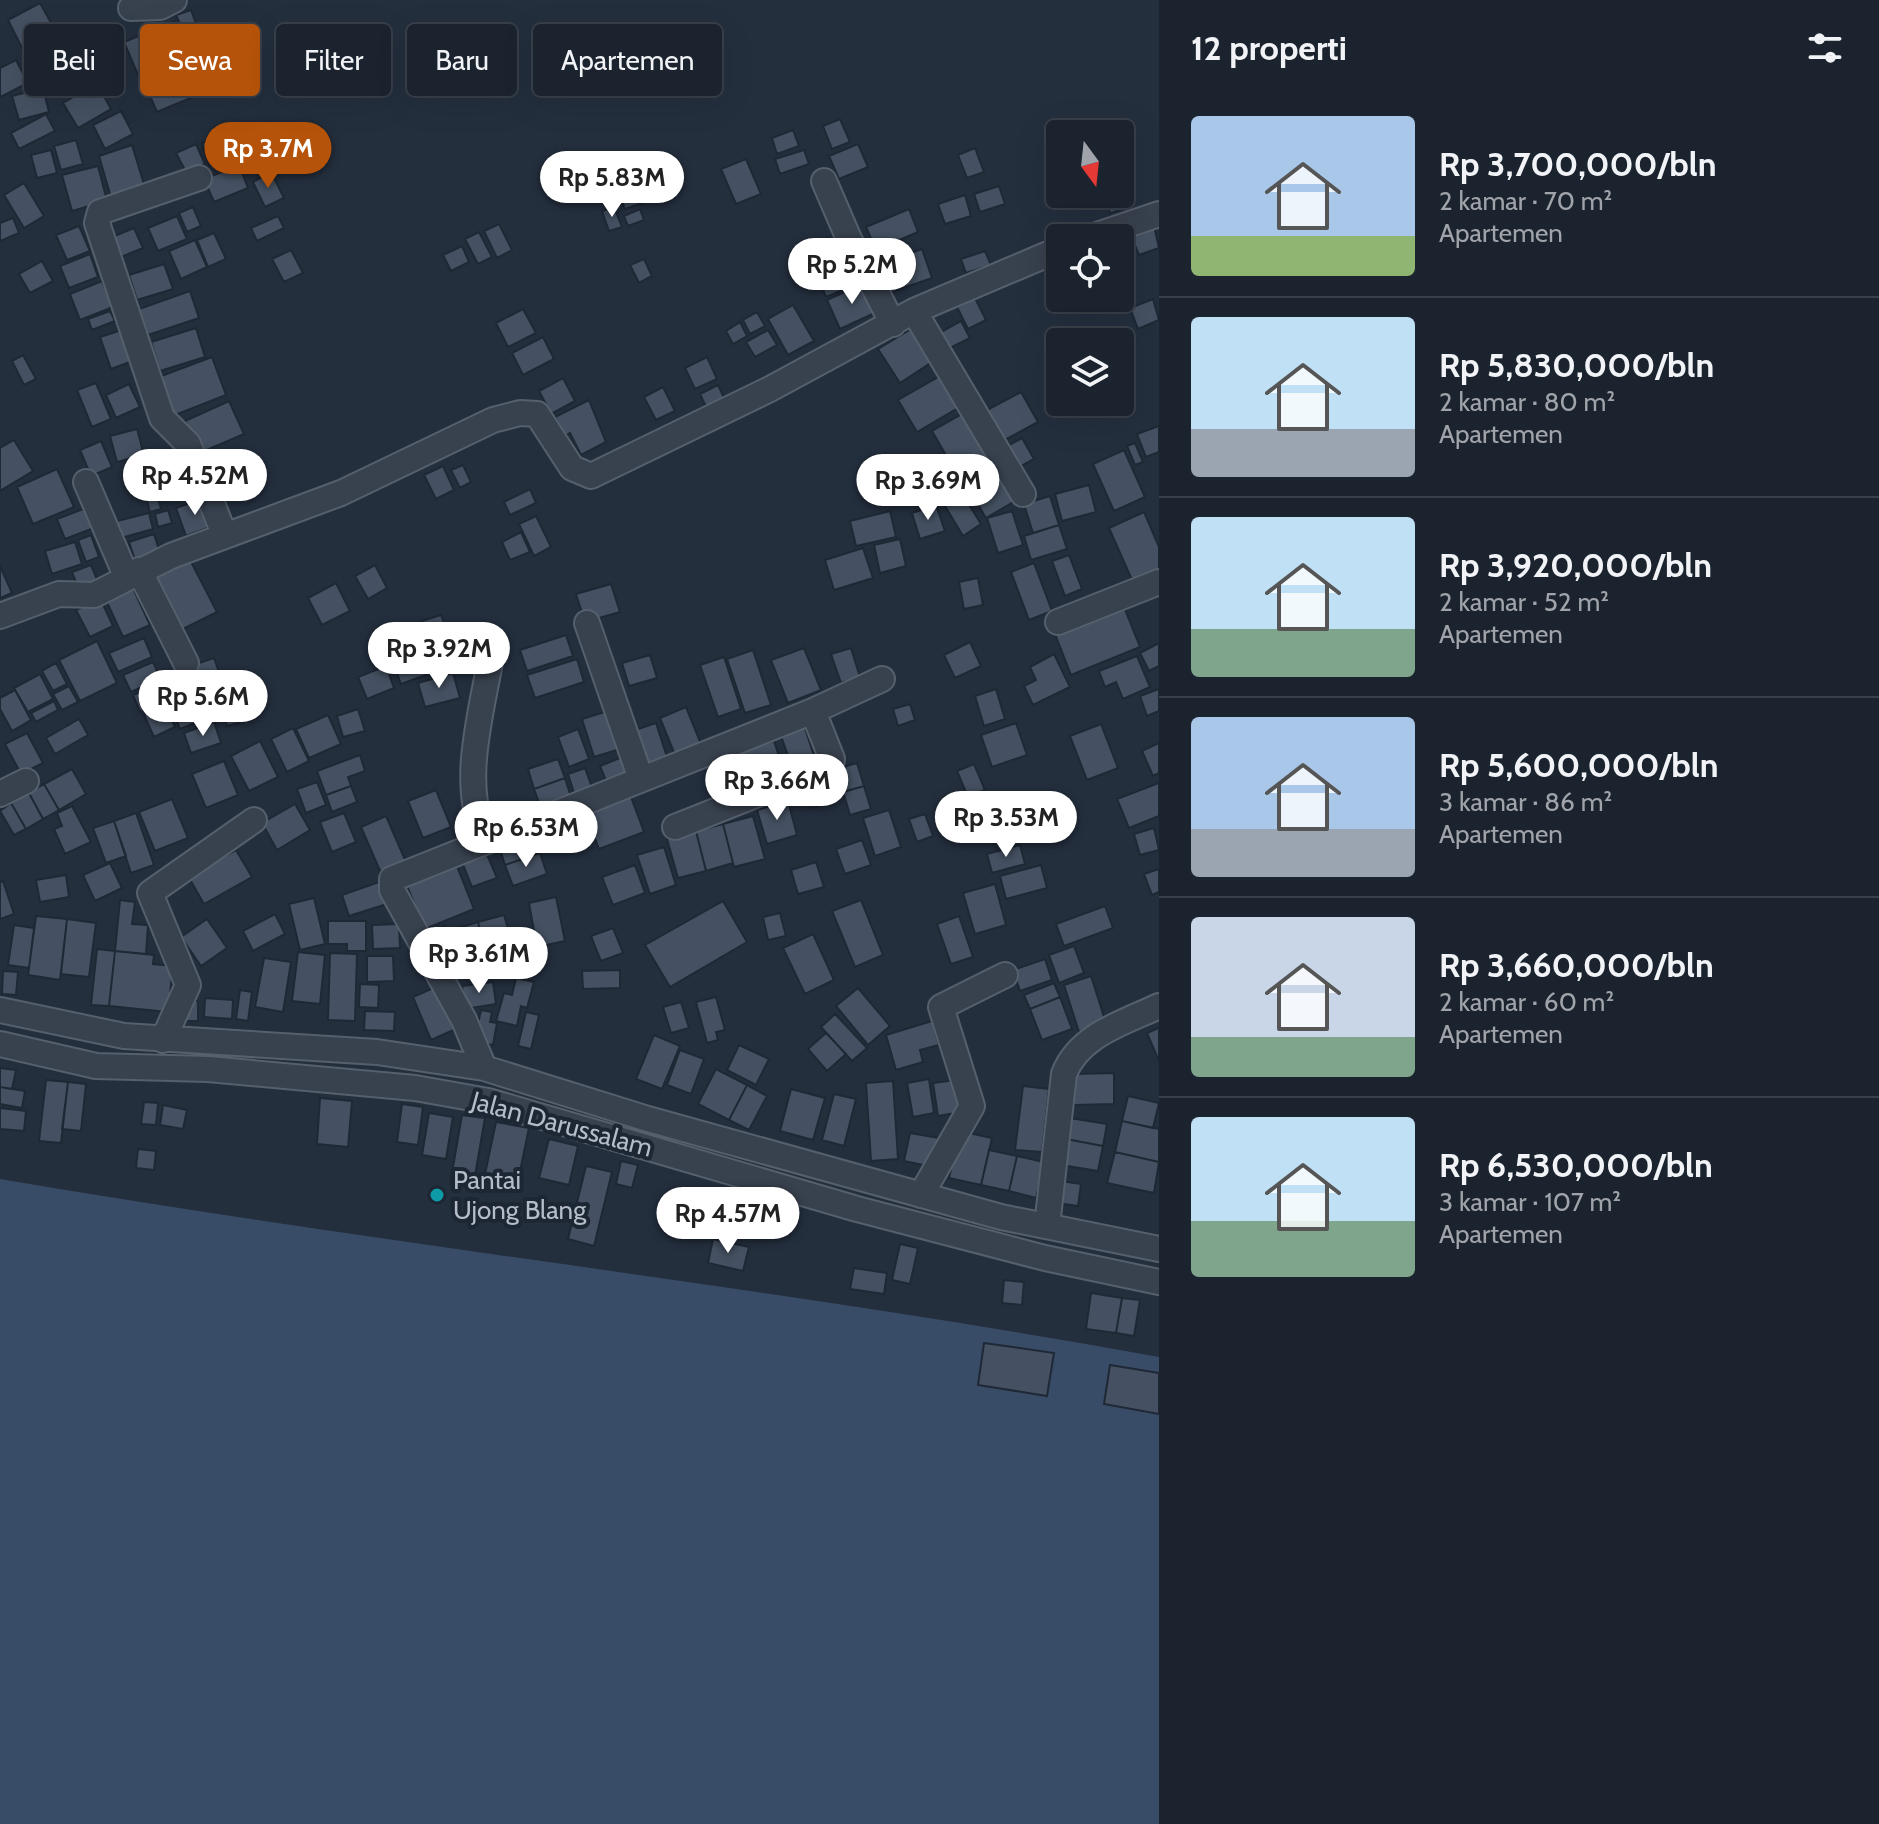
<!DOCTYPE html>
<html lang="id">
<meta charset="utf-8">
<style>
:root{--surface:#1b232e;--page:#242b36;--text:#f1f3f6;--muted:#a0a4aa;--line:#39404a;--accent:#b45309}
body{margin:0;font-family:Cabin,sans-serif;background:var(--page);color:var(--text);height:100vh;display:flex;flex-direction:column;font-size:30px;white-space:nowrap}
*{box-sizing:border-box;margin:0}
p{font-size:26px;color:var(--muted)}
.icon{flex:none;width:44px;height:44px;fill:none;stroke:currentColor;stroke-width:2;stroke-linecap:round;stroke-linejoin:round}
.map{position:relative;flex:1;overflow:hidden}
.sheet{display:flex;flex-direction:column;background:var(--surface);width:720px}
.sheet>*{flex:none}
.hud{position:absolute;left:24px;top:24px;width:760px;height:72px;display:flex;gap:16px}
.needle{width:52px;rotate:165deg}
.buttons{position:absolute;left:1046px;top:120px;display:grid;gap:16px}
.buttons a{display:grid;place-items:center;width:88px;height:88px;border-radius:8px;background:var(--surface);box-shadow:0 8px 32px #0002,0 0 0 2px var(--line);font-size:40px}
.price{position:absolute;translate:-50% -68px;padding:0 18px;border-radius:28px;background:#fff;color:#222;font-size:26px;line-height:52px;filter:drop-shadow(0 2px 4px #0008)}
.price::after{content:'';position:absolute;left:50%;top:48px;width:24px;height:18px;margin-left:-12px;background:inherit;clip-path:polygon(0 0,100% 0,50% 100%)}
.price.on{background:var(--accent);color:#fff}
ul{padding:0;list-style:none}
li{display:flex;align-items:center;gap:24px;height:200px;padding:0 32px}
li+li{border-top:2px solid var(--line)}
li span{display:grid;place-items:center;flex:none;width:224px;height:160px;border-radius:8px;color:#555}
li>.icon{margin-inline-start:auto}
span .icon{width:96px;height:96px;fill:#fffc;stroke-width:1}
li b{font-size:34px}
h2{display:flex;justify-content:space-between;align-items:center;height:96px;padding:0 32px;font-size:34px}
.tag{padding:0 28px;border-radius:8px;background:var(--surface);box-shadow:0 8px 32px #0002,0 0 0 2px var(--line);font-size:28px;line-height:72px}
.tag.on{background:var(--accent);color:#fff}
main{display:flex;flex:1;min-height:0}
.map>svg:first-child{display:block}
.water{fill:#394c67}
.building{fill:#455162;stroke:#1f2835;stroke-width:2}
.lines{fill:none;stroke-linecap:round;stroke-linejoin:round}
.minor-casing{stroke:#565f6c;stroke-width:28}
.minor{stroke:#38414e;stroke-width:24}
.culture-dot{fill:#0f9aa8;stroke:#1d2633;stroke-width:3}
.labels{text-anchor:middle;stroke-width:8;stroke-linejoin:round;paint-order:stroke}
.street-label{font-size:26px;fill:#b4bcc9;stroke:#1d2633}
.poi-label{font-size:26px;fill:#b4bcc9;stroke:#1d2633;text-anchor:start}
</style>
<main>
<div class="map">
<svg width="1159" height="1824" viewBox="0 0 1159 1824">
<rect width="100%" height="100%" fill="#242f3e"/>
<path class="water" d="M0,1179C385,1245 774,1287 1159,1357V1824H0Z"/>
<path class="building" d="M40,3L55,30L22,48L8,20Z
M191,10L198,29L185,35L176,15Z
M175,21L189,54L138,75L124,42Z
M76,57L88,69L73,85L61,72Z
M16,60L28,83L0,97V68Z
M180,66L193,97L157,112L144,82Z
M97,83L111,109L78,128L63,103Z
M43,88L49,112L19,120L12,96Z
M121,111L133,134L105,149L93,125Z
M46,114L55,131L19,149L11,133Z
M840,119L850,142L832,149L823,126Z
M793,130L799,146L777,154L772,138Z
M224,136L232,160L209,166L202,143Z
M76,140L83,164L61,170L54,146Z
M196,144L205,164L186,172L176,153Z
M858,144L868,167L839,179L829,156Z
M132,145L146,191L112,201L99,156Z
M975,148L984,172L967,178L958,155Z
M51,150L57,173L37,178L31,155Z
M804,150L809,164L780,174L775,159Z
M746,159L761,194L736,204L721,169Z
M239,165L248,188L214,202L204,179Z
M98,166L107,201L72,211L62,175Z
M271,172L284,198L265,207L253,182Z
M24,183L44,216L24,228L4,195Z
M638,184L645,202L625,209L618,191Z
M999,186L1005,204L980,212L974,194Z
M1127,190L1133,206L1110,213L1105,197Z
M965,195L971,216L945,224L938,204Z
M193,207L201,226L187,232L179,213Z
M614,207L622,227L609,231L602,211Z
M640,209L644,220L628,226L624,216Z
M909,209L918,232L876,250L866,227Z
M177,216L187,239L158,251L148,228Z
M278,216L284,228L257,241L251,228Z
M13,218L19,233L0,241V223Z
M499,224L512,250L497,258L484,231Z
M79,226L90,251L67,260L56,235Z
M1154,226L1159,248L1139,255L1131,235Z
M134,228L143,248L121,257L112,237Z
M479,232L492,257L478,264L465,239Z
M214,233L226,259L208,267L197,240Z
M195,240L207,267L181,279L169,251Z
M462,246L469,262L451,271L443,255Z
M922,249L932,278L886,294L876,265Z
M291,250L303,273L284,282L272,259Z
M985,251L991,265L966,273L961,259Z
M90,254L98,277L69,288L60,266Z
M644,259L652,276L639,283L630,265Z
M42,261L53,281L30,293L19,274Z
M164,264L173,289L137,300L129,275Z
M855,264L862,282L826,297L819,279Z
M102,281L113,307L80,320L70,294Z
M864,283L877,312L840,329L827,300Z
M190,291L199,318L148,335L139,309Z
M975,298L986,320L968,329L957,307Z
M1153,299L1159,320L1138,329L1130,308Z
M793,305L814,341L788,355L768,319Z
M523,309L536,333L508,347L496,323Z
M110,311L115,321L92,330L88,319Z
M757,312L765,326L750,334L743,320Z
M961,321L970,338L946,350L938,334Z
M740,322L747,336L733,344L726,331Z
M128,328L138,359L111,369L100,337Z
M196,328L205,357L160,371L151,342Z
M911,329L932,362L900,383L878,349Z
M768,330L777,345L755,357L746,342Z
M543,337L554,359L523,375L512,353Z
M23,355L36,379L24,385L12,361Z
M212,357L226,395L170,417L156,378Z
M707,357L717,379L695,389L685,368Z
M940,376L958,408L917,432L898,400Z
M563,378L575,401L551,414L539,391Z
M96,383L111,419L92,427L77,390Z
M129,384L140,407L116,418L106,395Z
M718,385L725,400L707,409L700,394Z
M663,387L675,411L656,420L644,397Z
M1021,392L1038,422L1001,442L985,411Z
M589,400L606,442L581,455L570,433L565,436L555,417Z
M229,401L244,434L200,453L185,421Z
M962,414L988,458L958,476L932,431Z
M1159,426V452L1146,457L1137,434Z
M137,429L144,455L117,462L110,436Z
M1022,438L1034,459L1014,470L1002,449Z
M14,440L33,471L0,491V448Z
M101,441L112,467L91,476L80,450Z
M1135,443L1143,462L1135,465L1127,446Z
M1124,450L1145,497L1114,511L1093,464Z
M993,463L1015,501L986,518L963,480Z
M463,465L471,482L460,488L451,470Z
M443,466L454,490L436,499L424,475Z
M57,469L74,507L33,524L17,487Z
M1089,485L1096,512L1062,521L1055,494Z
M530,489L536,503L510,515L504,502Z
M960,490L981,524L963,536L942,501Z
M157,494L161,509L150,512L146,497Z
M1050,496L1059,525L1033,533L1024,504Z
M204,498L213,526L186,536L176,508Z
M936,505L945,531L920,539L912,513Z
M91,506L99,526L65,539L57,519Z
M168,510L172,523L158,527L155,514Z
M890,511L896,537L856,546L850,521Z
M1012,511L1023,545L998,553L987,518Z
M1144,512L1159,547V569L1132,580L1109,528Z
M149,513L153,529L114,540L109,523Z
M536,516L551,547L534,556L519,524Z
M1059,525L1067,549L1031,560L1024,536Z
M521,532L530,552L510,560L502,542Z
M154,534L160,553L135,560L129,542Z
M91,535L99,557L86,562L78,540Z
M900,539L906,566L880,573L874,545Z
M75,542L82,564L52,574L45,551Z
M863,548L873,578L834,590L825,560Z
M1069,555L1082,589L1065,596L1052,561Z
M188,556L217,612L181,630L152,574Z
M1034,563L1052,611L1029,620L1011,572Z
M91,565L99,584L80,592L72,572Z
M375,565L387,588L368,599L355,576Z
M0,566L12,593L0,598Z
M978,578L983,605L964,609L959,582Z
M336,583L350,611L322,625L308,598Z
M611,584L620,612L585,622L576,594Z
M132,586L150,625L123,637L105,598Z
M100,598L113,626L90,637L76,610Z
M1124,607L1140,647L1071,675L1055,634Z
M441,615L452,644L433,651L422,621Z
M566,635L573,656L527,671L520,650Z
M144,638L152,657L118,672L109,653Z
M97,641L117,683L80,701L59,660Z
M970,642L981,666L955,678L944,655Z
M1159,643V666L1149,671L1140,653Z
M804,648L821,690L788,703L771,660Z
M851,648L860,677L841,683L831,654Z
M753,650L771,705L745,713L727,659Z
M418,651L426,675L401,684L392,660Z
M1054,654L1070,687L1033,705L1024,686L1036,680L1030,667Z
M650,655L657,678L629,686L622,663Z
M1137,656L1150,687L1123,699L1116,682L1105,687L1099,671Z
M724,657L741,709L718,717L700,665Z
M214,658L220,675L193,685L187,667Z
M577,659L584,682L535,698L527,675Z
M153,662L161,679L131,692L123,675Z
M56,663L67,684L53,691L42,671Z
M386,666L394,688L367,699L358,677Z
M453,673L460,698L425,707L418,683Z
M40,674L53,699L28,712L14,688Z
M163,682L171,699L140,712L133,695Z
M69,686L78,702L62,710L53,694Z
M996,689L1005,719L984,726L975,696Z
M1159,689V711L1147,716L1140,696Z
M15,690L31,720L12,731L0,709V698Z
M249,694L256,718L227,726L220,702Z
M202,699L210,717L180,729L173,711Z
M54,701L58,710L36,722L31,713Z
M910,704L915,720L898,726L893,709Z
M165,705L175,727L154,737L144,715Z
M686,707L701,744L675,755L660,718Z
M358,709L365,731L343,737L337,716Z
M608,711L620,749L594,757L582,719Z
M328,715L341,744L309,758L296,729Z
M79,719L88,735L55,754L46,738Z
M214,722L221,743L191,753L184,733Z
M656,723L668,760L642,769L629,732Z
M1016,723L1027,755L992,767L981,735Z
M1101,724L1118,768L1087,780L1070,736Z
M804,725L816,762L793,770L780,733Z
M293,728L309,761L287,772L271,739Z
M578,729L589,759L569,767L558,737Z
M27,733L43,763L21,774L5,744Z
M260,741L278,777L249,791L231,756Z
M774,741L786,777L750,789L738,752Z
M1159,743V773L1153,776L1142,751Z
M360,755L365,771L348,777L351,786L326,795L317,771Z
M625,756L632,773L607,783L600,766Z
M558,759L565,778L534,789L528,769Z
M224,761L238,795L206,808L192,774Z
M857,763L864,786L843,792L836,769Z
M974,764L985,790L968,797L957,771Z
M585,768L593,790L575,796L568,774Z
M72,769L86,794L59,810L44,784Z
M831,773L838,800L810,808L802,781Z
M565,778L572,800L542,811L534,789Z
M317,782L326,805L306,813L297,789Z
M1159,783V816L1129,828L1117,799Z
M44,784L59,810L43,819L29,793Z
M351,786L357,802L332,812L326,795Z
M864,786L871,809L850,815L843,792Z
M436,790L451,827L423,838L408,801Z
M29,793L43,819L26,829L11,803Z
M631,797L644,832L599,849L585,813Z
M172,799L188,838L155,851L139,812Z
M788,801L797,835L767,844L757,810Z
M11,803L26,829L14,835L0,811Z
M295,804L310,830L277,850L262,823Z
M72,806L91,842L65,854L54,829L62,826L57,813Z
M889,810L901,847L875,856L863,818Z
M136,813L154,865L131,873L114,821Z
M344,813L356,842L332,852L320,822Z
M925,814L933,836L917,842L909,819Z
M386,816L406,862L381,873L361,827Z
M753,816L765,859L734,867L723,824Z
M114,821L126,856L106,863L93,828Z
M723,824L733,863L706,871L696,831Z
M1154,828L1159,850L1140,855L1134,834Z
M532,831L540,853L505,865L498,843Z
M696,831L706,871L678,878L667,839Z
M862,840L871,865L845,874L836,849Z
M1020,845L1025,864L992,873L987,854Z
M664,847L676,885L650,894L637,855Z
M236,850L252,877L204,904L188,876Z
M486,852L497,878L472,887L462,862Z
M540,853L547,874L513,886L505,865Z
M454,859L474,909L425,929L404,879Z
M816,862L824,887L798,894L791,870Z
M110,863L122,888L95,901L83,875Z
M635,865L645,893L613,905L602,877Z
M1041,865L1047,888L1006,899L1000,876Z
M1159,869V892L1152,895L1144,874Z
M66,875L69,897L40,902L36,880Z
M3,881L14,914L0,919V882Z
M379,882L387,904L349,916L342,895Z
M995,884L1006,925L975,934L963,893Z
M556,897L565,941L537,947L529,903Z
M314,898L325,944L300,950L289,904Z
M120,900L135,902L132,924L148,925L146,954L115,951Z
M861,900L883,955L855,967L832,911Z
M723,901L747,942L670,987L645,945Z
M1105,906L1113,928L1064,946L1056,924Z
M780,913L786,936L768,940L763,917Z
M275,914L285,934L253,951L243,931Z
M504,915L516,956L489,963L478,922Z
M36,916L67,919L60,980L28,975Z
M959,916L973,957L951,964L937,924Z
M67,919L96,923L89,977L61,974Z
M207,919L227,948L201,966L181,937Z
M328,921H366V951H347V944H328Z
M478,922L489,963L466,970L455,929Z
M399,924L400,948L373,949L372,925Z
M14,925L34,928L29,968L8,965Z
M445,926L454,955L434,961L425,932Z
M613,928L623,953L601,961L591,936Z
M813,934L834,980L805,994L783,948Z
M1074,946L1084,973L1059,983L1049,955Z
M97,949L115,951L109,1006L91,1005Z
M115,951L154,955L153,964L173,966L168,1012L109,1006Z
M298,952L325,955L320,1004L292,1001Z
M330,953L357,954L355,1021L328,1020Z
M367,956H393L394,981L367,982Z
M264,958L291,962L283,1012L255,1007Z
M1045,959L1052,980L1020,991L1013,970Z
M620,970V988L583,989L582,971Z
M3,971L18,972L16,995L2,994Z
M1091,976L1106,1023L1079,1032L1064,985Z
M516,978L534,982L527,1008L521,1006L517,1026L496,1021L504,993L512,995Z
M493,982L496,1004L465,1009L462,986Z
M1054,983L1060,997L1030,1009L1024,995Z
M360,984L379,985L378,1008L359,1007Z
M440,985L458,1028L431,1040L413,997Z
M858,988L890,1026L868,1045L836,1006Z
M240,990L252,992L248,1021L236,1019Z
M716,997L725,1030L716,1032L718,1040L707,1043L696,1002Z
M1060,997L1072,1029L1042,1040L1030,1009Z
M205,998L233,1000L232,1019L204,1017Z
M184,1000L198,1001V1021H183Z
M681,1002L689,1028L671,1033L663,1007Z
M481,1010L492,1012L490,1022L497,1023L493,1045L474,1042Z
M365,1011L395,1012L394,1031L364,1030Z
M526,1012L539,1015L531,1049L518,1046Z
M835,1014L867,1048L852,1061L821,1027Z
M932,1021L939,1045L920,1050L923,1062L896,1070L886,1035Z
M1159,1028V1061L1147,1033Z
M826,1033L846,1054L827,1071L808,1049Z
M654,1035L680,1046L662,1089L636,1079Z
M739,1045L769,1059L756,1085L727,1070Z
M680,1050L704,1059L691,1094L667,1085Z
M0,1068L16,1070L12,1089L0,1087Z
M716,1069L747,1085L729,1120L698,1104Z
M1114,1073V1104L1074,1105L1073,1074Z
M929,1079L934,1113L913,1117L907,1083Z
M46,1080L68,1082L61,1143L39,1141Z
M956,1080L961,1112L938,1116L933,1083Z
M893,1081L898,1159L871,1161L866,1083Z
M68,1082L86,1084L81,1131L62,1129Z
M747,1085L767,1096L749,1130L729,1120Z
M1023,1086L1049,1089L1042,1152L1015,1150Z
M0,1087L25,1091L22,1108L0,1104Z
M791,1089L825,1098L813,1140L780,1131Z
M834,1094L856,1099L844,1146L822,1140Z
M1128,1096L1159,1103L1153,1128L1122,1121Z
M320,1098L352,1101L348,1147L317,1144Z
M144,1102L158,1103L156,1125L141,1124Z
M402,1104L423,1107L418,1145L397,1142Z
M163,1105L187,1110L183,1129L160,1125Z
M0,1108L26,1111L24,1131L0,1129Z
M429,1113L453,1117L446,1159L422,1155Z
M462,1115L485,1118L473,1187L450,1184Z
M1070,1118L1107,1124L1103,1146L1066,1139Z
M1122,1121L1159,1129V1162L1115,1152Z
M496,1122L529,1128L518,1181L485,1174Z
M960,1131L992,1138L981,1185L949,1178Z
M910,1133L939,1138L933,1167L904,1161Z
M549,1139L578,1146L569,1185L539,1178Z
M1066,1139L1103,1146L1098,1171L1061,1165Z
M138,1149L156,1151L154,1170L136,1168Z
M989,1150L1017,1156L1009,1191L981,1185Z
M1115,1152L1159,1162L1154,1193L1107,1183Z
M1017,1156L1044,1162L1036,1198L1009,1191Z
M621,1161L638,1165L632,1188L616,1184Z
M586,1166L612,1172L594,1246L568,1239Z
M1061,1181L1081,1184L1078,1206L1057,1203Z
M683,1206L693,1208L689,1225L678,1222Z
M713,1239L749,1247L743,1271L708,1263Z
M900,1244L918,1248L910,1284L892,1280Z
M854,1268L887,1273L884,1294L850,1289Z
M1004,1280L1024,1282L1022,1305L1002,1303Z
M1091,1293L1122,1298L1116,1333L1086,1329Z
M1122,1298L1140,1300L1134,1336L1116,1333Z
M984,1343L1054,1353L1047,1396L978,1385Z
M1110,1365L1159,1373V1414L1104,1404Z"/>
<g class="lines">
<defs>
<path id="minor" d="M131,8L160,7L174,0
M199,178L100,212L97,223L162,418L188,444L225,536
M824,181L849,239L893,324
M1088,238L1159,214
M914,311L1060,249
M86,482L127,578
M139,570L186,663
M0,616L59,594L94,595L171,556L341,493L493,420L520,413L537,414L572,468L591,476L770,389L914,311L1023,494
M1058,622L1159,582
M587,623L641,779
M0,794L26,781
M675,827L831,765L832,759L813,711
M487,840C457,785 484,705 493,645
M0,1010L124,1036L377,1052L484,1068L648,1119L1001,1217L1159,1249
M163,1040L188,985L150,893L254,820
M0,1044L96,1066L208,1069L415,1088L488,1101L857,1209L1045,1258L1159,1282
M484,1068L464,1020L392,890V879L813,711L882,679
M921,1195L972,1106L941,1007L1005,975
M1047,1226L1064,1074C1079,1035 1123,1023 1159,1006"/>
</defs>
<use href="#minor" class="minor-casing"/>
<use href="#minor" class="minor"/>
</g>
<circle class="culture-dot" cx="437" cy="1195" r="8"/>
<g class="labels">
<g class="street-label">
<text transform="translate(562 1124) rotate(15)" y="9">Jalan Darussalam</text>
</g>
<g class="poi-label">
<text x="453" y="1189">Pantai<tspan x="453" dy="30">Ujong Blang</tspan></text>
</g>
</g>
</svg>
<div class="buttons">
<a><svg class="needle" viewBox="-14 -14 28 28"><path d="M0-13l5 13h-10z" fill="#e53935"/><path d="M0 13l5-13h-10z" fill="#a0a4aa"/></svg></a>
<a><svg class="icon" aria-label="locate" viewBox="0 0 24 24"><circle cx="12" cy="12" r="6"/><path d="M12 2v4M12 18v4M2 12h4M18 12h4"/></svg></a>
<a><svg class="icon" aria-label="layers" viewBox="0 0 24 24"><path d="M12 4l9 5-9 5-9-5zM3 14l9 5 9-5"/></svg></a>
</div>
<b class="price on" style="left:268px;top:190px">Rp 3.7M</b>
<b class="price" style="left:612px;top:219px">Rp 5.83M</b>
<b class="price" style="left:852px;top:306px">Rp 5.2M</b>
<b class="price" style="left:195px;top:517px">Rp 4.52M</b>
<b class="price" style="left:928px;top:522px">Rp 3.69M</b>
<b class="price" style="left:439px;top:690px">Rp 3.92M</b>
<b class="price" style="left:203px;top:738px">Rp 5.6M</b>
<b class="price" style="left:777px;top:822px">Rp 3.66M</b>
<b class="price" style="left:1006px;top:859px">Rp 3.53M</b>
<b class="price" style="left:526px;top:869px">Rp 6.53M</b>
<b class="price" style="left:479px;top:995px">Rp 3.61M</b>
<b class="price" style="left:728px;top:1255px">Rp 4.57M</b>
<div class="hud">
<a class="tag">Beli</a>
<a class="tag on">Sewa</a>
<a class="tag">Filter</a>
<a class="tag">Baru</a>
<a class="tag">Apartemen</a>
</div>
</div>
<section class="sheet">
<h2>12 properti<svg class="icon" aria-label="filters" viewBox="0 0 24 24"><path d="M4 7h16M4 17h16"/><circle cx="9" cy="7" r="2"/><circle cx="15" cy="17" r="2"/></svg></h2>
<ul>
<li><span style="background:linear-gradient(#a9c7e8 75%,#8fb573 0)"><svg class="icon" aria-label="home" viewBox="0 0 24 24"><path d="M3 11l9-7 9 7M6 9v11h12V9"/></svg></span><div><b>Rp 3,700,000/bln</b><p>2 kamar · 70 m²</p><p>Apartemen</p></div></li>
<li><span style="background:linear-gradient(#bfe0f5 70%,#9aa5b1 0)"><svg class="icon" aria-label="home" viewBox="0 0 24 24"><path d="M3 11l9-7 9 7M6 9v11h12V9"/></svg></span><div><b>Rp 5,830,000/bln</b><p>2 kamar · 80 m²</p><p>Apartemen</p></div></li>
<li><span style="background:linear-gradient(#bfe0f5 70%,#7fa58c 0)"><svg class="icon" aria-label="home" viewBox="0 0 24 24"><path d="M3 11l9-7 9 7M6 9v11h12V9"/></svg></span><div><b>Rp 3,920,000/bln</b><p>2 kamar · 52 m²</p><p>Apartemen</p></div></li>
<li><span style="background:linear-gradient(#a9c7e8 70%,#9aa5b1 0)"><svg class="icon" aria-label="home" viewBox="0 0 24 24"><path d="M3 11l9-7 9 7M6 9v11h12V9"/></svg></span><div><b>Rp 5,600,000/bln</b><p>3 kamar · 86 m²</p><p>Apartemen</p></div></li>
<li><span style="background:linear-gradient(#c9d6e8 75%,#7fa58c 0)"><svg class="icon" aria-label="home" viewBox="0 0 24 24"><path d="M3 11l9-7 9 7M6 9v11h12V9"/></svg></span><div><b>Rp 3,660,000/bln</b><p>2 kamar · 60 m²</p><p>Apartemen</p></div></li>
<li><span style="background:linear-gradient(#bfe0f5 65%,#7fa58c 0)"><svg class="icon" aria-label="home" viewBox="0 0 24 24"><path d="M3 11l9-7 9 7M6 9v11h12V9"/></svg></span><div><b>Rp 6,530,000/bln</b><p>3 kamar · 107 m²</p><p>Apartemen</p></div></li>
</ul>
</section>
</main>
